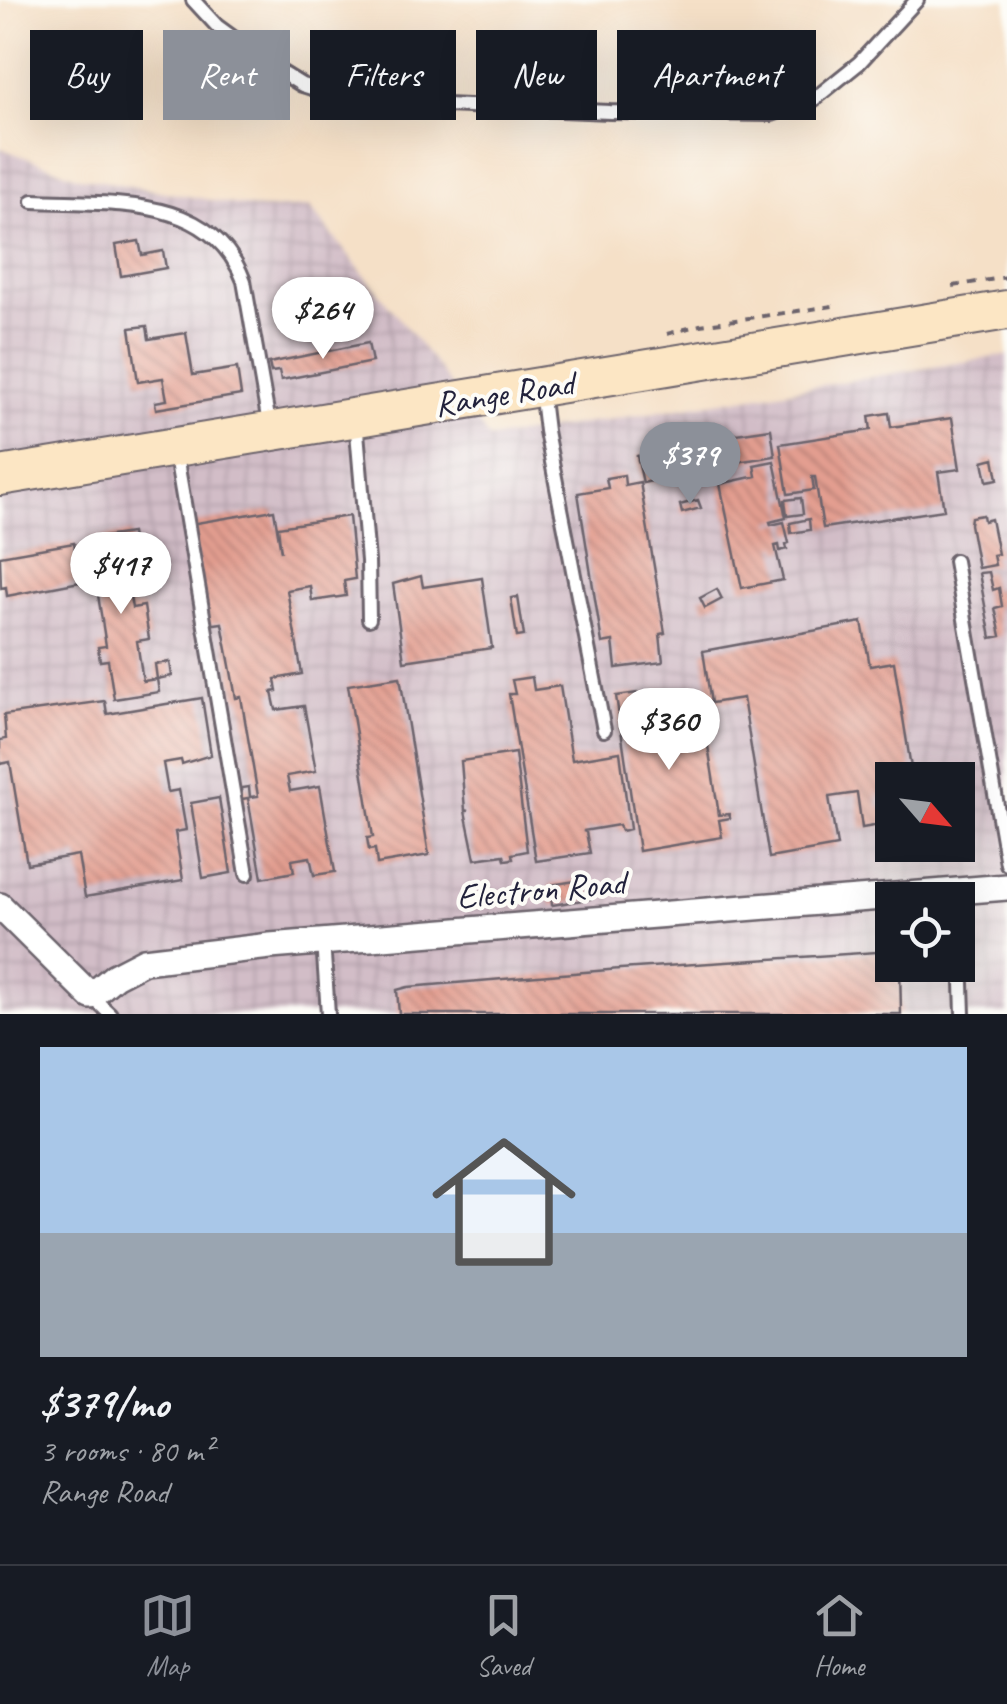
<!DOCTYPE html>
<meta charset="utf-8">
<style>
:root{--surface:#171b24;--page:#20242c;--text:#f1f3f6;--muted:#9ea1a6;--line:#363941;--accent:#8c9099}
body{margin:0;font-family:Caveat,sans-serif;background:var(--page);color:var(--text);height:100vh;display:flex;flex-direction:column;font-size:38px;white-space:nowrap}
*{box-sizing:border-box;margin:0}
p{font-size:32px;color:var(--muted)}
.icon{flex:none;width:55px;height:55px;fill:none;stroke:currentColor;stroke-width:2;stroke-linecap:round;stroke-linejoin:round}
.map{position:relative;height:1014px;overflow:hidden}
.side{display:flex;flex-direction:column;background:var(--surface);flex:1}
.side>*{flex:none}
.banner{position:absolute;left:30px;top:30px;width:948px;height:90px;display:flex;gap:20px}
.needle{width:65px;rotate:118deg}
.tools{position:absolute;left:875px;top:762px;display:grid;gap:20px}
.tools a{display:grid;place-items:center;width:100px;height:100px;border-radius:0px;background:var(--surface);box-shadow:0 10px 40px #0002;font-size:50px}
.price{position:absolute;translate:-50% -85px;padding:0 22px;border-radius:35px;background:#fff;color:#222;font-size:32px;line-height:65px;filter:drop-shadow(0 2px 5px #0008)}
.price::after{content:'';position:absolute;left:50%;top:60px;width:30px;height:22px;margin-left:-15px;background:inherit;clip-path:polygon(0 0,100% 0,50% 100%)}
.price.active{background:var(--accent);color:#fff}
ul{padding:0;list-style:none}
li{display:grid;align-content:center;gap:20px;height:530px;padding:0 40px}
li span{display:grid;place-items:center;height:310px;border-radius:0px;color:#555}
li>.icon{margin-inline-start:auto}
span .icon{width:180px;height:180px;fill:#fffc;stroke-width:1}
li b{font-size:42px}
.tag{padding:0 35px;border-radius:0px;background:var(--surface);box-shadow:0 10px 40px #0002;font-size:35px;line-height:90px}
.tag.active{background:var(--accent);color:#fff}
.menu{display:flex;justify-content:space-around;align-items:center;height:140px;border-top:2px solid var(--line);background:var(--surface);font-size:28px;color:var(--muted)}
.menu a{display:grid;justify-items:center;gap:5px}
.menu .active{color:var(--accent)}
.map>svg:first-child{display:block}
.industrial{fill:url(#industrial-grid);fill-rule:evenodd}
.building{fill:url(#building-back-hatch)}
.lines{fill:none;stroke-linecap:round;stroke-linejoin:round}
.service-casing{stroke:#6c646c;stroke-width:18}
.minor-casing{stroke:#6c646c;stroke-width:30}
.secondary-casing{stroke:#6c646c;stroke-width:42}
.path{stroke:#6c646c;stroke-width:4;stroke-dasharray:8 8;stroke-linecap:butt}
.service{stroke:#fff;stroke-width:12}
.minor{stroke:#fff;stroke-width:25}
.secondary{stroke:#fce6c4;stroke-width:38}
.labels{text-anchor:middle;stroke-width:8;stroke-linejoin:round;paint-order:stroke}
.street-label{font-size:35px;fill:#22223b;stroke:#fdfcf7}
</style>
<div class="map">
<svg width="1007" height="1014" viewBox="0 0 1007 1014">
<defs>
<pattern id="industrial-grid" width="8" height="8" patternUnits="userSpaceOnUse" patternTransform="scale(2.5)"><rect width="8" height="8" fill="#d2bdc7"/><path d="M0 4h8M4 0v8" fill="none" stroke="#b4a2ac"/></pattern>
<pattern id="building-back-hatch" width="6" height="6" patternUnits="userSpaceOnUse" patternTransform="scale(2.5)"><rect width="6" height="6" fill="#e39e90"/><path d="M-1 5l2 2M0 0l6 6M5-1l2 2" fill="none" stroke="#b88077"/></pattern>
</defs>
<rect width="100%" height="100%" fill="#fdfcf7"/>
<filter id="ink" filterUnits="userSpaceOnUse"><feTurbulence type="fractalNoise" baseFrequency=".01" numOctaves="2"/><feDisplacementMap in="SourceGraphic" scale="20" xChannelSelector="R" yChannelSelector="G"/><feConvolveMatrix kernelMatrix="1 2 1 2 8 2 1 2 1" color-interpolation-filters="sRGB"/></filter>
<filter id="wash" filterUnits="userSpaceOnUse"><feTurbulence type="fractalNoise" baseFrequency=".0048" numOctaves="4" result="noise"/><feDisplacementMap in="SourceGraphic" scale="40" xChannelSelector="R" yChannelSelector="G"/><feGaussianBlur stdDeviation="2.25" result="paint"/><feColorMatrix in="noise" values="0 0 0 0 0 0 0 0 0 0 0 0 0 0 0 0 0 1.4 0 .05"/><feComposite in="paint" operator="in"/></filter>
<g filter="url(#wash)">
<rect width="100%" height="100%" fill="#f5e0c7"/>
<path class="industrial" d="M0,148L79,177L261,209L310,207L434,362L489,439L1007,355V1014H0ZM892,780H958V845H892ZM892,900H958V965H892Z"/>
<g id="blocks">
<path class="building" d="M139,241L142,255L163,251L166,268L121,276L116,245Z
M356,281L361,314L339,317L334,284Z
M147,326L149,339L186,333L193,375L237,368L241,395L156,409L155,402L167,400L163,378L138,382L130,328Z
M368,343L372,362L281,380L279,371L271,372L269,363Z
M889,413L891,427L952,418L960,469L938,472L944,510L823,528L815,477H812L814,490L788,494L780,444L871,430L869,416Z
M771,429L775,456L705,467L704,463L694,465L692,444L701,443V439Z
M659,451L665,478L643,483L637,456Z
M994,458L998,479L987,481L983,461Z
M774,461L786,518L770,522L771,525L784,522L789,543L786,544L787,549L780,551L779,545L775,546L783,580L742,588L720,484L756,476L754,465Z
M624,475L625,485L640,482L665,633L660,634L663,662L616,668L613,641L602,643L578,493L608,488L606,478Z
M801,498L803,514L787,516L785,500Z
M698,500L701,508L682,513L680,505Z
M274,510L281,552L278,527L349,516L355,579L344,581L346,596L312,601L310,586L287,590L302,674L275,679L277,691L272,692L276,710L304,706L316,771L287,776L290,791L320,786L335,872L314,875L310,857L292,860L294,872L262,878L248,798L242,799L241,788L249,787L250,797L258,796L241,697L236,698L222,623L207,625L190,524Z
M983,515L984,521L991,519L998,554L993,555L995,565L978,568L970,524L971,517Z
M809,519L810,530L791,533L790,523Z
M131,533L137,566L125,568L132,608L144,606L149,639L137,641L143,681L157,679L155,664L170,662L172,676L157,679L159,692L114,699L108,660L100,661L98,647L106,646L93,563L87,564L85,549L91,548L90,539Z
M74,543L80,582L7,596L6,587L1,588L0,556Z
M989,572L993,590L999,588L1002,606L995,608L1001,636L991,638L979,573Z
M421,576L423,587L482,578L492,648L404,661L393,584Z
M717,589L722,599L705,608L700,598Z
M518,597L524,636L517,637L511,598Z
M862,622L870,666L894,662L913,780H892L891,795L880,797L876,790L879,808L892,806V823L862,828L857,793L829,797L837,846L769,858L743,698L711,703L703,651Z
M400,677L429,855L377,864L375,849L369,850L367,838L373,837L348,685Z
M532,677L534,690L560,686L572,760L620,752L630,829L621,831L619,825L583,831L586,832L590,853L536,861L509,694H515L512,680Z
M666,689L669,707L701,702L719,815L729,814L730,818L719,820L722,837L639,851L616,696L638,693L641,712L661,708L658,690Z
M687,691L688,700L672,703L671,693Z
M202,698L211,755L182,764L181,760L163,763L168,792L179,790L186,830L175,832L183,880L85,897L78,855L27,864L10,762L0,764V740L6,739L4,715L105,701L107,714Z
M515,753L527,851L512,854L513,859L505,860L504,855L475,859L465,811H468L465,810L461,761Z
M219,798L231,873L203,878L191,803Z
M588,879L590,899L552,905L550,885Z
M892,951V965H900L901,1014H399L397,990L408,987L620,969Z"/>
</g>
</g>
<g filter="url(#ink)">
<use href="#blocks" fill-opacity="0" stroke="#6c646c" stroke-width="2.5"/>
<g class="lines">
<defs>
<path id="service" d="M193,0L217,26L276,69L302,85L353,101L610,112L772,114L813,100L859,63L917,0
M33,201C111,205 211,193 244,281L270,429
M541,390L546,431L604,730
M356,420L368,561L369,619
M175,450L247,874
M955,561L1007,864
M959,891L963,1014
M323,941L328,1014
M91,996L110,1014"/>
<path id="minor" d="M0,906L91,996L115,976L144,961L270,946L1007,887"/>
<path id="secondary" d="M0,476L1007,310"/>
</defs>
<use href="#service" class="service-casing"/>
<use href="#minor" class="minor-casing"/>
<use href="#secondary" class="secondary-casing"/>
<path class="path" d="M953,286L1007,277
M667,334L700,325L840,305"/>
<use href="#service" class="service"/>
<use href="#minor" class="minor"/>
<use href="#secondary" class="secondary"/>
</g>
</g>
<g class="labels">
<g class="street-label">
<text transform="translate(504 393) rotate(-9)" y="12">Range Road</text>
<text transform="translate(541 889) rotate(-5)" y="12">Electron Road</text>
</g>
</g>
</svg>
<div class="tools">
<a><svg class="needle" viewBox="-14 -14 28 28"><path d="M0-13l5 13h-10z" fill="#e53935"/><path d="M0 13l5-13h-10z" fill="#9ea1a6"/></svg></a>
<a><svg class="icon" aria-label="locate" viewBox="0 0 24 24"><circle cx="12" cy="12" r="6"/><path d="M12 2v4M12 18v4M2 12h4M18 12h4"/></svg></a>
</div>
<b class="price" style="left:323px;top:362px">$264</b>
<b class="price active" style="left:690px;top:507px">$379</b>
<b class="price" style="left:121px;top:617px">$417</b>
<b class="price" style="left:669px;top:773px">$360</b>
<div class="banner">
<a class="tag">Buy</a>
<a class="tag active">Rent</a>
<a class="tag">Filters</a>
<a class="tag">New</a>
<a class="tag">Apartment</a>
</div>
</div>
<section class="side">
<ul>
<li><span style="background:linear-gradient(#a9c7e8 60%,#9aa5b1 0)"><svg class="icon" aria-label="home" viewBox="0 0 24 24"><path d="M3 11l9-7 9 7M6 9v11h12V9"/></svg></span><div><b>$379/mo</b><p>3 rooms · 80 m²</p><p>Range Road</p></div></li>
</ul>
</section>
<nav class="menu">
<a class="active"><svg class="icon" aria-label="map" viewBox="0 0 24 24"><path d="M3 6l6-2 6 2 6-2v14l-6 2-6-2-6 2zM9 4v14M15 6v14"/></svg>Map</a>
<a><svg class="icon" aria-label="saved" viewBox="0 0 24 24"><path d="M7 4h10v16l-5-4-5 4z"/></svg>Saved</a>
<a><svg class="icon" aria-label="home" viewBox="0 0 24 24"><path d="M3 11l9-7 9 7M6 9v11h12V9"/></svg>Home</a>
</nav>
